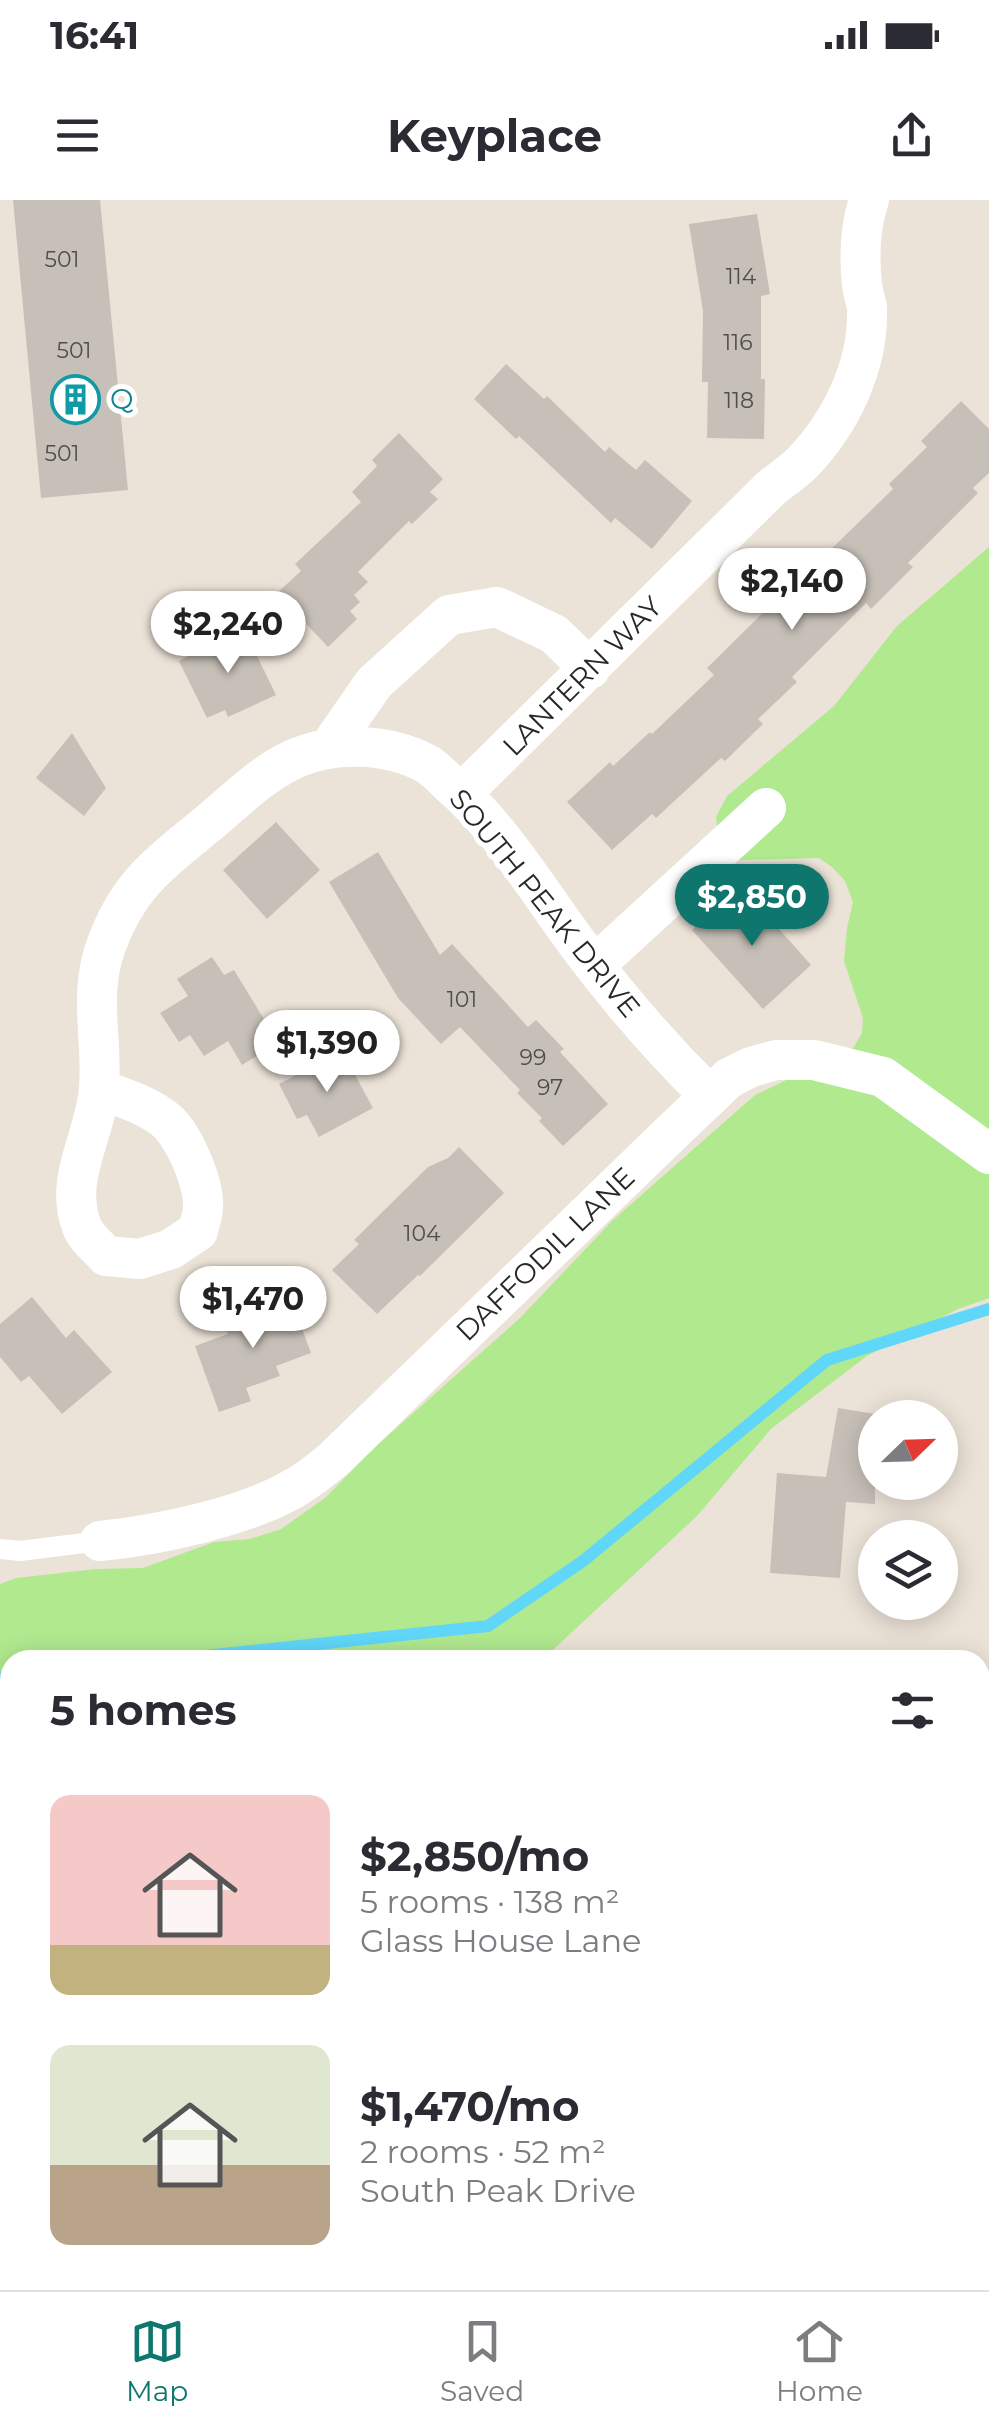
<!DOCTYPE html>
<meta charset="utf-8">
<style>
:root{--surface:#fff;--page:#f2f2f3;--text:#2b2b33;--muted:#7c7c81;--line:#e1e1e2;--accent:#0f766e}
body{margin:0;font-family:Montserrat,sans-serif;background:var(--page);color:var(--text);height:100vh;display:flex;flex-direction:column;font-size:38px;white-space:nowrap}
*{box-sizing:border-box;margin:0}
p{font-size:32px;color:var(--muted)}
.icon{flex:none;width:55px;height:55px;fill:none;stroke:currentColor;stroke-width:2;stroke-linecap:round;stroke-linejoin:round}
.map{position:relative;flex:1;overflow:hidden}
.sheet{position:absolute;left:0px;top:1450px;width:990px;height:640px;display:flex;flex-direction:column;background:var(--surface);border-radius:30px 30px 0 0;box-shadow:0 5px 25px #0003}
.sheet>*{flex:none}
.needle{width:65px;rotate:67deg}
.tools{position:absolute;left:858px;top:1200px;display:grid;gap:20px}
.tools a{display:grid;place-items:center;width:100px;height:100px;border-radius:50%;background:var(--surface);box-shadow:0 5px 25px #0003;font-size:50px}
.price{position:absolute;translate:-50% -85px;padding:0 22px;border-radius:35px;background:#fff;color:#222;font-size:32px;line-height:65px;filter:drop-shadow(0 2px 5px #0008)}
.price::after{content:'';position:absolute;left:50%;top:60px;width:30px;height:22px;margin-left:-15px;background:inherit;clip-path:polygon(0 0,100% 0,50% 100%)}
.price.active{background:var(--accent);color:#fff}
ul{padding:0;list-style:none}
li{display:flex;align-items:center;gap:30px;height:250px;padding:0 50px}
li span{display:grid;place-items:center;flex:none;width:280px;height:200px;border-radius:20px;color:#555}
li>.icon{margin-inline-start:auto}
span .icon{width:120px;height:120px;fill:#fffc;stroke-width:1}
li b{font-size:42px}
h2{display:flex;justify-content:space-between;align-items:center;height:120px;padding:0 50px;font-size:42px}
.status{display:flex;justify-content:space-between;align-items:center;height:70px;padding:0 50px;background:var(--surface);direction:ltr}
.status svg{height:28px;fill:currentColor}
header{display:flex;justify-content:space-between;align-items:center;height:130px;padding:0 50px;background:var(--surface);font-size:45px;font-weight:700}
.tab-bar{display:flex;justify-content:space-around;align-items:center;height:140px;border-top:2px solid var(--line);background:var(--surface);font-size:28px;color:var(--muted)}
.tab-bar a{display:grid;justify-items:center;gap:5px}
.tab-bar .active{color:var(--accent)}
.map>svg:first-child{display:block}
.education{fill:#f0e1c5}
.green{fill:#b1e98f}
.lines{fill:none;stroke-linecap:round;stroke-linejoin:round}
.stream{stroke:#60d7f9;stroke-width:12}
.building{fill:#c7c0b8}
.service{stroke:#fff;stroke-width:20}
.minor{stroke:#fff;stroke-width:40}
.secondary{stroke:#fff;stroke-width:55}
.labels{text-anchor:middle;stroke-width:10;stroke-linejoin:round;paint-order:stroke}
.number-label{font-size:22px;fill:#504e4c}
.culture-label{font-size:28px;fill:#0d838f;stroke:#fff;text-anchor:start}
.street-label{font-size:28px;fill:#282828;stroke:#fff}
</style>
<div class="status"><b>16:41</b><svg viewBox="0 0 49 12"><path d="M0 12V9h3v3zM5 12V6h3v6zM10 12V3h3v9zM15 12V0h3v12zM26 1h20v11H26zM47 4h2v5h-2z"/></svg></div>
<header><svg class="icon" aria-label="menu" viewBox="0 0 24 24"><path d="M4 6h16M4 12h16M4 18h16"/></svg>Keyplace<svg class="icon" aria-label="share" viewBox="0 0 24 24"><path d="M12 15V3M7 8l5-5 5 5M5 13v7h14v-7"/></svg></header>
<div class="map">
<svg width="989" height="2090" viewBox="0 0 989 2090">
<rect width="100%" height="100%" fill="#ece3d8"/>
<path class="education" d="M279,2080H756L760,2090H187Z"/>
<path class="green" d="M989,347V1098L958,1109L867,1156L771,1229L697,1316L542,1460H10V1500H0V1384L16,1378L96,1369L143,1368L214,1342L250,1339L281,1329L325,1298L375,1247L520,1118L613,1020L755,895L853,848L862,833L863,818L844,761L847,728L853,702L845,681L832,667L819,658L738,660L718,639L716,617L727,596L834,506L897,426Z"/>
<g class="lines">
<path class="stream" d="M167,1460L488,1426L583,1361L827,1160L989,1109
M0,1478L10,1477"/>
</g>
<path class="building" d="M13,0H100L128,290L41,298Z
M757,14L770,94L761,96V179H765L764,239L707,238L708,182H702L703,111L689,24Z
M506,164L544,199L547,196L605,252L609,247L636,270L645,260L692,301L652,349L615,318L611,323L519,236L516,239L474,199Z
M961,201L989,229V273L973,288L978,293L908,363L913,367L871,409L866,403L792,477L797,482L758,519L763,524L725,561L721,558L656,618L652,614L612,650L567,602L610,562L613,566L650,532L652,534L714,475L707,468L783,393L780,390L820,351L824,356L893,289L889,284L927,247L921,241Z
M399,233L443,279L430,292L438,299L412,324L409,321L358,372L368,382L354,395L360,402L350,411L357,419L328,447L277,393L301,371L295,364L361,302L352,292L377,266L372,260Z
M243,427L276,495L228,517L225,510L207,518L179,461Z
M72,533L106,588L84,616L36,578Z
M276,622L320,670L267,719L223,670Z
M378,652L440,755L452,744L528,827L536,820L564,849L560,852L608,904L563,946L539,921L542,918L517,893L520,890L460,827L441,844L398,798L329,682Z
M737,690L759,714L763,711L811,765L763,809L692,730Z
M212,757L224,775L234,770L264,819L259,823L273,846L242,865L228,841L204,856L190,835L179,842L160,813L188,796L177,779Z
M335,855L340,864L347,860L373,908L319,937L307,915L297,919L279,884Z
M459,947L504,993L420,1076L418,1075L377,1114L332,1070L359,1044L354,1040L428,967L448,958Z
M288,1091L311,1153L276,1166L280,1176L246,1188L251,1201L219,1212L195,1146L228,1134L224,1125L257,1113L253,1104Z
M32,1097L66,1138L74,1130L112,1172L62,1214L29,1176L21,1182L0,1157V1124Z
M838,1208L875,1214V1304L846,1302L840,1378L770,1373L777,1273L826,1277Z"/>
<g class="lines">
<path class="service" d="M0,1349L20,1351L100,1341
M784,2080L787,2090"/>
<path class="minor" d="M329,548L374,483L449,415L497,407L554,434L590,469
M461,594L771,288C781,280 793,272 802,263C841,223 869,165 867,108C866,101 863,93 862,85C859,57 860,27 869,0
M595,765L766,608
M99,889C121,897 144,904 163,918C183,932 205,984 203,1008C203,1016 199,1024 198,1031L171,1049L140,1059L106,1056C99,1047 86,1038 82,1027C63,978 96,936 99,888C103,839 88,795 106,746C128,685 157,666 205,626C231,605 258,577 288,562C330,541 386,542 427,564C435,569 443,577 450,584C501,628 537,689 577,743C617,797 662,849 710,896
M100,1341C159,1335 246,1317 296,1287C310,1279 322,1269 334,1259L669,935L729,878L751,867L776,860H814L883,877L989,954
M984,1711L989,1737"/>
<path class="secondary" d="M980,1786L989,1789
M980,1953L989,1951
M0,1999L10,2000"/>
</g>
<defs>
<symbol id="building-ring" viewBox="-11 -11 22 22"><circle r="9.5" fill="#fff" stroke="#0f9aa8" stroke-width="1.5"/><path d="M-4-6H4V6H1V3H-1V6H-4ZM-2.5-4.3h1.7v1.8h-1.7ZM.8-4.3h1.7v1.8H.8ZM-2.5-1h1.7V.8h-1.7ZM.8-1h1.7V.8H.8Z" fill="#0f9aa8"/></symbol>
</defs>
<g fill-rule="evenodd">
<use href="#building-ring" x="48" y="172" width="55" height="55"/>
</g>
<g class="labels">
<g class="number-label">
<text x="62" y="67">501</text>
<text x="741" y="84">114</text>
<text x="738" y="150">116</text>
<text x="74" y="158">501</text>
<text x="739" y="208">118</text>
<text x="62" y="261">501</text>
<text x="462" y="807">101</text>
<text x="533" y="865">99</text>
<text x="550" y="895">97</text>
<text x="422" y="1041">104</text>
</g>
<g class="culture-label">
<text x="110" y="209">Q</text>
</g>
<g class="street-label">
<text transform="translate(582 476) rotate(-45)" y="10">LANTERN WAY</text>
<text transform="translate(545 703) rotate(51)" y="10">SOUTH PEAK DRIVE</text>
<text transform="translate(545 1054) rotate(-44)" y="10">DAFFODIL LANE</text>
</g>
</g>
</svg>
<div class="tools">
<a><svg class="needle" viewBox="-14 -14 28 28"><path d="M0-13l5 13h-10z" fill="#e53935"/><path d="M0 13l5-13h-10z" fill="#7c7c81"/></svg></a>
<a><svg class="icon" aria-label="layers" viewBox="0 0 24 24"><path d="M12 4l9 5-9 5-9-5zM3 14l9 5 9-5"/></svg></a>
</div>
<b class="price" style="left:792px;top:433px">$2,140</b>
<b class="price" style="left:228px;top:476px">$2,240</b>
<b class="price active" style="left:752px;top:749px">$2,850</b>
<b class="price" style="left:327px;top:895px">$1,390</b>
<b class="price" style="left:253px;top:1151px">$1,470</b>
<section class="sheet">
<h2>5 homes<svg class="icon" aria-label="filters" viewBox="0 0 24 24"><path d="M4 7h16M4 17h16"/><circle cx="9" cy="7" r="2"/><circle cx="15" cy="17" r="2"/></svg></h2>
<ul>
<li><span style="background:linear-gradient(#f6c9c9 75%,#c2b280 0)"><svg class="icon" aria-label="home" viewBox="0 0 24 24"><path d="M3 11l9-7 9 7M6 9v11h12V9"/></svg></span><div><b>$2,850/mo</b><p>5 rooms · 138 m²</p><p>Glass House Lane</p></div></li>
<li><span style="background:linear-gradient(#dfe7d0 60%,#b9a48a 0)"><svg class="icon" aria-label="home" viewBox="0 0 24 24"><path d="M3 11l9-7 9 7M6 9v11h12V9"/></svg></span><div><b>$1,470/mo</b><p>2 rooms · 52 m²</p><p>South Peak Drive</p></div></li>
</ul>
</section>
</div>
<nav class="tab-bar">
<a class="active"><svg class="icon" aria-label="map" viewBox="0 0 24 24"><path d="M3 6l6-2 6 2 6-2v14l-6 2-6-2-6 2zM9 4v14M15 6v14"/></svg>Map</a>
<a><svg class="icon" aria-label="saved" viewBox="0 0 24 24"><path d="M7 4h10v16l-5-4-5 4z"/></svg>Saved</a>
<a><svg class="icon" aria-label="home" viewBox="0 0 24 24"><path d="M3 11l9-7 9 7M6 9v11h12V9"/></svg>Home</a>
</nav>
